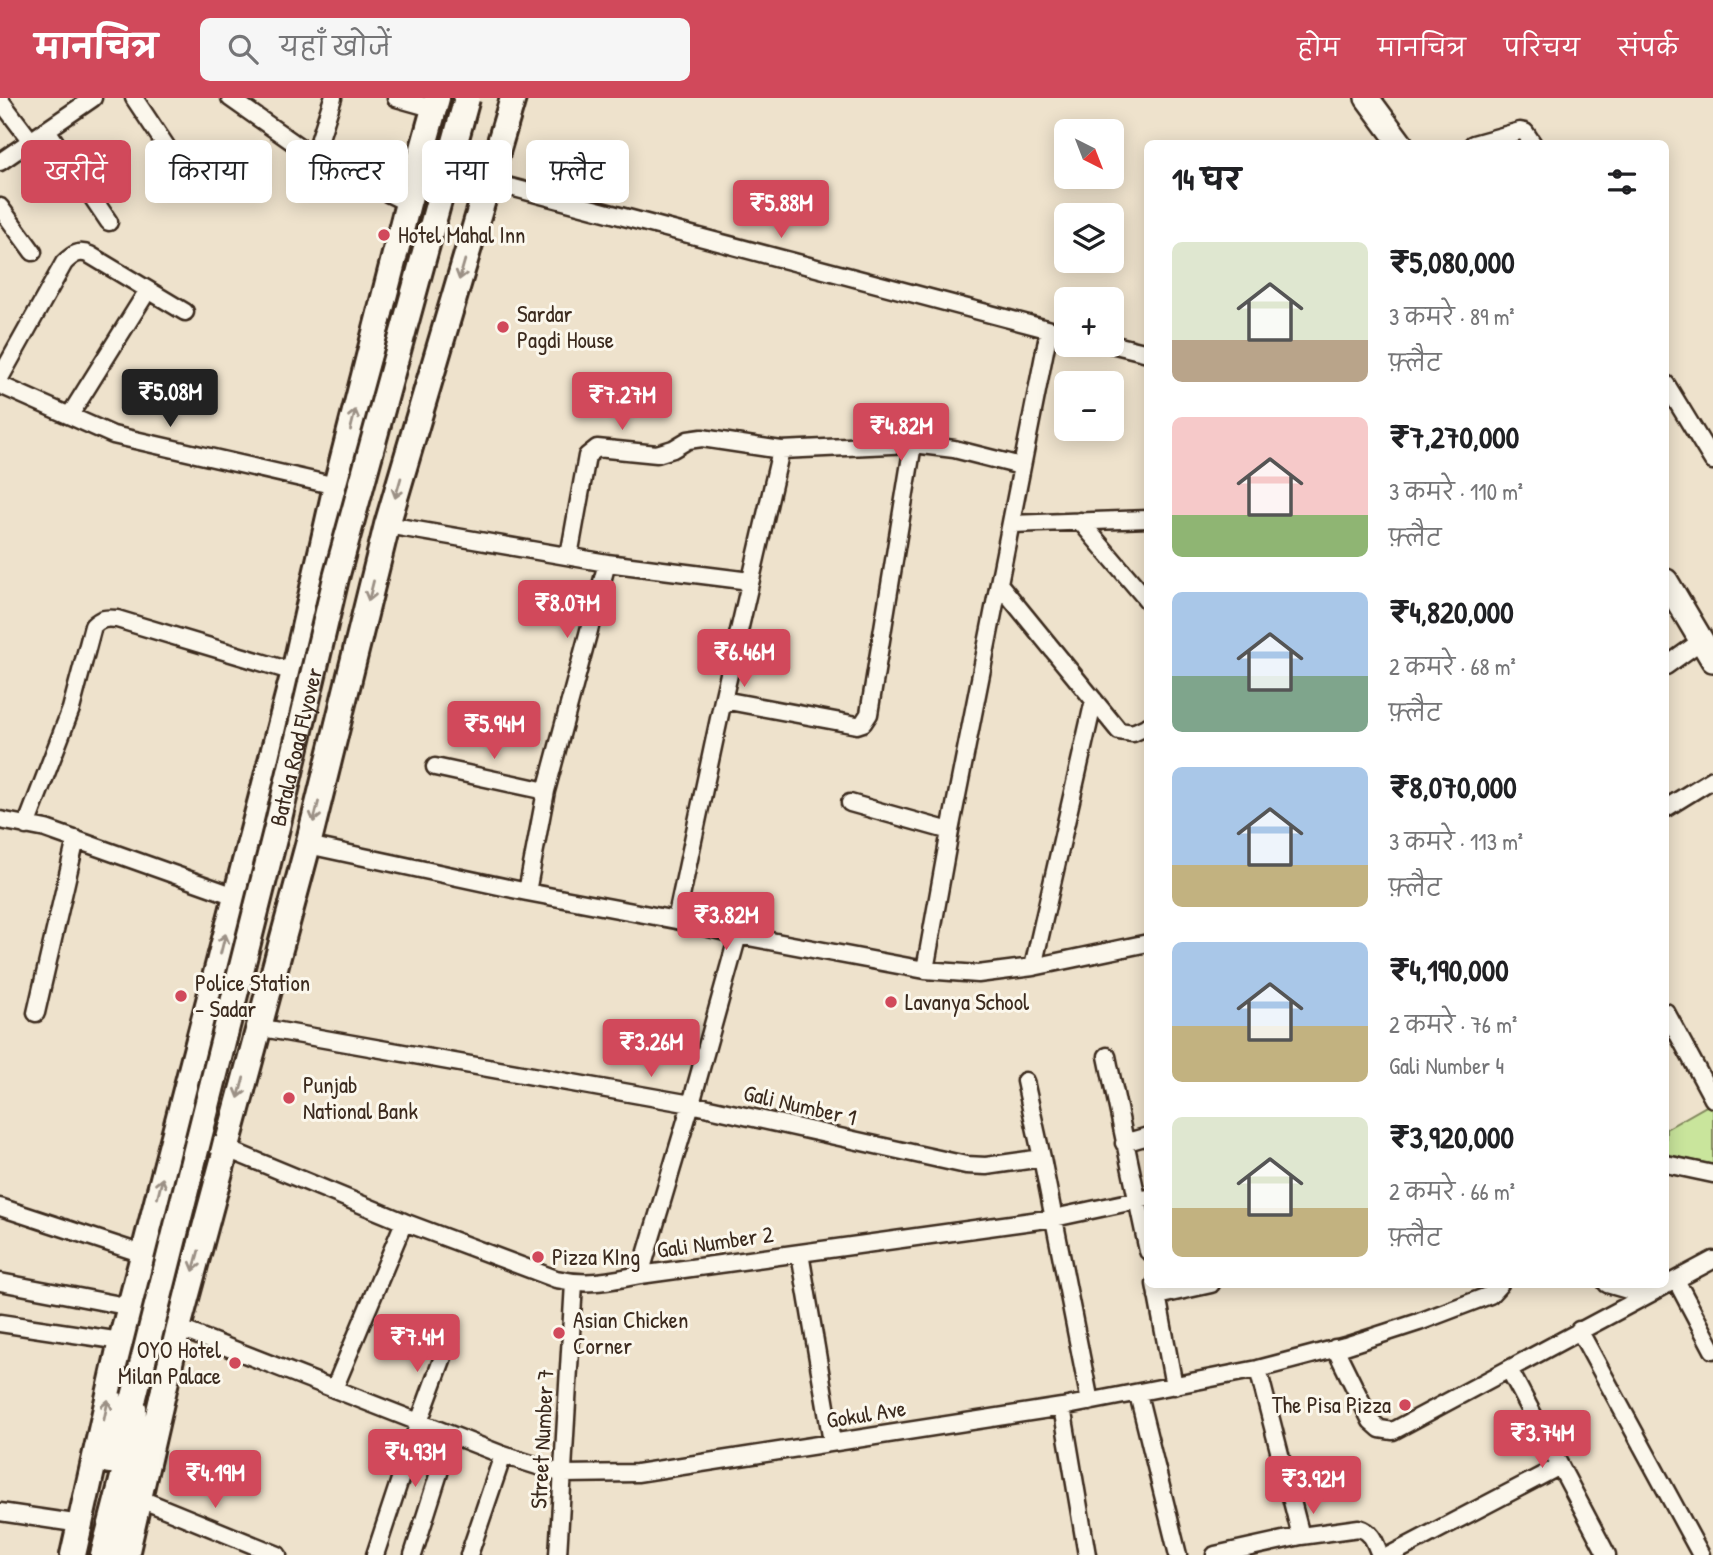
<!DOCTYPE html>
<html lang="hi">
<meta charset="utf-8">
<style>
:root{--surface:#fff;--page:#f6f6f6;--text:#202124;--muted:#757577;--accent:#d1495b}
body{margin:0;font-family:"Patrick Hand","Playpen Sans Deva",sans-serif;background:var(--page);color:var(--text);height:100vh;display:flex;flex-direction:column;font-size:26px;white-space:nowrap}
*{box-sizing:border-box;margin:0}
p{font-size:23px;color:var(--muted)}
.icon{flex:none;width:38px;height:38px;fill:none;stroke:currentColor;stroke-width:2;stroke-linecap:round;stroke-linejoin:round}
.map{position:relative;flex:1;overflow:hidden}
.drawer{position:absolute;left:1144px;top:42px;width:525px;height:1148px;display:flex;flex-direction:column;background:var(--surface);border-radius:10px;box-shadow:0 4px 18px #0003}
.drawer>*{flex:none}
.banner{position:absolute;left:21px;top:42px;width:665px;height:63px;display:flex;gap:14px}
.needle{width:46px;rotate:138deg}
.fabs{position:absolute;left:1054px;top:21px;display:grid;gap:14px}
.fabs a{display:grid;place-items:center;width:70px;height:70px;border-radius:10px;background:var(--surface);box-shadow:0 4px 18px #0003;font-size:35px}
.price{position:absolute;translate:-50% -60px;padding:0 16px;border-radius:7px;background:var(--accent);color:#fff;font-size:23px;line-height:46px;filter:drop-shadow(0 2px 4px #0008)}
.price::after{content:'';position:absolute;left:50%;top:42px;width:21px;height:16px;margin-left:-10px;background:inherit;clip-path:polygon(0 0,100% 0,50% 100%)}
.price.on{background:#222;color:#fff}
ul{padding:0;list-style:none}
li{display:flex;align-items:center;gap:21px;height:175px;padding:0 28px}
li span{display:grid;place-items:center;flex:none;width:196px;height:140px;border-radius:10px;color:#555}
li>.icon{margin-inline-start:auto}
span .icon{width:84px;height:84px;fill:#fffc;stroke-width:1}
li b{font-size:30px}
h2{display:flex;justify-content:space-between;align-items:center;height:84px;padding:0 28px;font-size:30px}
.tag{padding:0 24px;border-radius:10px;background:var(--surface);box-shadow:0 4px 18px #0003;font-size:24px;line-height:63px}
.tag.on{background:var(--accent);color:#fff}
header{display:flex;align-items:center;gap:42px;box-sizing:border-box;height:98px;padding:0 35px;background:var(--accent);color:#fff}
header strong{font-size:33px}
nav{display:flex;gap:38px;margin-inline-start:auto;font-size:24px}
.search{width:490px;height:63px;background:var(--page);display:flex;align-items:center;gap:18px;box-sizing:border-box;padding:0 24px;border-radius:10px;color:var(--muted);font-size:26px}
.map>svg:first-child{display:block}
.green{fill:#c9e59c;stroke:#82885d;stroke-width:2}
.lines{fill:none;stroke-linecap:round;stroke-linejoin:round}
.street-casing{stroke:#3b2a1e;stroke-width:21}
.secondary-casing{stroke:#3b2a1e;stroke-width:28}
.primary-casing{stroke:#3b2a1e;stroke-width:30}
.street{stroke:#fbf7ec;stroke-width:16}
.secondary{stroke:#fbf7ec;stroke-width:23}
.primary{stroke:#fbf7ec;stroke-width:24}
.primary-bridge-casing{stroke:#3b2a1e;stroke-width:30;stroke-linecap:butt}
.primary-bridge{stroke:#fbf7ec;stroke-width:24}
.oneway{stroke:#9b9085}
.poi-dot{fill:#d1495b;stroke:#fbf7ec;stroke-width:2.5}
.labels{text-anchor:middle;stroke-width:6;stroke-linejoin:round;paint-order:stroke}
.poi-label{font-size:23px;fill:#3b2a1e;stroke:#fbf7ec;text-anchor:start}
.street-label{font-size:23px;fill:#3b2a1e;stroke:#fbf7ec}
</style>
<header>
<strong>मानचित्र</strong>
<div class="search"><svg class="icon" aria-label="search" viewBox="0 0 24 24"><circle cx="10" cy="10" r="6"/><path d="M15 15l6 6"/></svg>यहाँ खोजें</div>
<nav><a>होम</a><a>मानचित्र</a><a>परिचय</a><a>संपर्क</a></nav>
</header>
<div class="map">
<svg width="1713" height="1457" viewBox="0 0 1713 1457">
<rect width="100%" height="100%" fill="#eee2cc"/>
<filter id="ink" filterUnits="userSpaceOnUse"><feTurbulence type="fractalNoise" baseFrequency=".0143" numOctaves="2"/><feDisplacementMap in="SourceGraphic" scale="14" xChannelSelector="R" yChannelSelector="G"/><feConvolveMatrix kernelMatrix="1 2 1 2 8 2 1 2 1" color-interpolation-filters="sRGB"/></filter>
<g filter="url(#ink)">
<path class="green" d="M1710,1006L1713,1012V1067L1666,1056V1031Z"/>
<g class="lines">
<defs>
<path id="street" d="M134,0L190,84
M230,0L314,59L408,105
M396,0L435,11
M0,2L31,43
M47,32L109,124
M1473,46L1520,33L1525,34L1533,46
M314,59L333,0
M0,64L93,0
M488,83L1066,236
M0,109L33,154
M1111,246L1148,255
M0,280L64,165C73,156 79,152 90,157L185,214
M1666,286L1713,363
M0,287L113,337L336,388
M70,317L148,192
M1080,423L1148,503
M1012,426L1148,421
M387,427L607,465
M569,458L587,358L597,350L657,356L673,351L688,342L702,340L781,352L913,346L954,351L1021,368
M1000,487L1119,633L1133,635L1148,628
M1666,568L1701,543
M723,602L857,627L863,625L869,616L913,346
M435,669L546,693
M850,705L950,733
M1666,710L1713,681
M0,722L46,731L235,798
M26,728L71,611L93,528C101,520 106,520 117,521L294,574
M308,747L527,794L676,822L738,837L925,872L978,876L1033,869L1148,845
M527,794L546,693L607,465L750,483
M676,822L723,602L781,352
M1033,869L1094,602
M925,872L950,733L1049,232
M1666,914L1713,1001
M36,915L76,741
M257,929L691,1006L966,1067L986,1068L1042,1060
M1107,958L1148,1153
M1025,983L1042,1060L1090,1304
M190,1040L225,1050L404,1124L556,1181C587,1188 609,1183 640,1177L1054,1120L1148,1100
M1124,1045L1148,1038
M1666,1066L1713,1076
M0,1109L143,1156
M800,1155L832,1344
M640,1177L691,1006L738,837
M1676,1182L1713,1252
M0,1184L131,1209
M1155,1186L1174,1288
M1607,1186L1645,1197
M1157,1198L1211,1186
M0,1225L121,1243
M178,1230L503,1357L563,1376L637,1375L1062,1309L1258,1271L1345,1248L1419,1224L1490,1197L1500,1186
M1579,1232L1701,1457
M1335,1250L1371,1323L1380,1331L1393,1333L1713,1162
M1258,1271L1301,1438
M1509,1271L1607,1457
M334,1291L404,1124
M1138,1296L1178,1457
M1062,1309L1087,1457
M138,1400L278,1457
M0,1414L81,1426
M375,1457L419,1324L450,1240
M413,1457L451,1337
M469,1457L503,1357
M558,1457L574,1185
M1215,1457L1301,1438L1359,1430C1373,1434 1375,1445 1380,1457
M1390,1457L1560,1368"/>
<path id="secondary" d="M1367,0L1401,46
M1666,483L1713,562"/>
<path id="primary" d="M109,1363L116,1338L134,1299
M73,1457L121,1243L294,574L336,388L408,105L437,0
M103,1457L133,1340L134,1310
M126,1457L178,1230L308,747L387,427L513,0"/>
</defs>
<use href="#street" class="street-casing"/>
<use href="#secondary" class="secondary-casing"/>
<use href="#primary" class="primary-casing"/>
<use href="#street" class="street"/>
<use href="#secondary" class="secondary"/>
<use href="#primary" class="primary"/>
<defs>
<g id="primary-bridge">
<path id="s1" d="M134,1299L277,729L336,480L467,0"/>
</g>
</defs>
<use href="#primary-bridge" class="primary-bridge-casing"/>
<use href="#primary-bridge" class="primary-bridge"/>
</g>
<defs><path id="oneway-shaft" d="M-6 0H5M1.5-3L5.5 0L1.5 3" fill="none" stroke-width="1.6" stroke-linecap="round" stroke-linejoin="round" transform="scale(1.75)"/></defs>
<g class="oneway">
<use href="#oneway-shaft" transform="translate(462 172) rotate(106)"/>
<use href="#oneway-shaft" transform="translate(353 322) rotate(-76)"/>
<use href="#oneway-shaft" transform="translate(398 390) rotate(106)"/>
<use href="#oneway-shaft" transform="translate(371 493) rotate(104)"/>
<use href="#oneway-shaft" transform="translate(316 714) rotate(104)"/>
<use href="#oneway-shaft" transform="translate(223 846) rotate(-76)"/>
<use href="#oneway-shaft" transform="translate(241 990) rotate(105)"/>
<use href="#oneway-shaft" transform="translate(160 1090) rotate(-76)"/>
<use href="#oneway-shaft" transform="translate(196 1163) rotate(105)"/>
<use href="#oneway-shaft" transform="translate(106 1312) rotate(-78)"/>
</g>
</g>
<g class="poi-dot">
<circle cx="384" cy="137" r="7"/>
<circle cx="503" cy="229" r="7"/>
<circle cx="181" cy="898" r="7"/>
<circle cx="891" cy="904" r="7"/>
<circle cx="289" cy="1000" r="7"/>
<circle cx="538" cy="1159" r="7"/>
<circle cx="559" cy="1235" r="7"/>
<circle cx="235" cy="1265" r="7"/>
<circle cx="1405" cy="1307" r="7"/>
</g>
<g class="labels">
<g class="poi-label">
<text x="398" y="145">Hotel Mahal Inn</text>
<text x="517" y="224">Sardar<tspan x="517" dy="26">Pagdi House</tspan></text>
<text x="195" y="893">Police Station<tspan x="195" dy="26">- Sadar</tspan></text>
<text x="905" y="912">Lavanya School</text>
<text x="303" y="995">Punjab<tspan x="303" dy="26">National Bank</tspan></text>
<text x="552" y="1167">Pizza KIng</text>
<text x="573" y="1230">Asian Chicken<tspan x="573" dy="26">Corner</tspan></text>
<text x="221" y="1260" text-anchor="end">OYO Hotel<tspan x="221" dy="26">Milan Palace</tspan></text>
<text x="1391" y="1315" text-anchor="end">The Pisa Pizza</text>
</g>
<g class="street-label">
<text dy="8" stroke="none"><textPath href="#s1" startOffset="670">Batala Road Flyover</textPath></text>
<text transform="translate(800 1007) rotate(13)" y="8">Gali Number 1</text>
<text transform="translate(715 1144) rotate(-8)" y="8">Gali Number 2</text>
<text transform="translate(866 1316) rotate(-9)" y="8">Gokul Ave</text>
<text transform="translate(542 1341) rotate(-87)" y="8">Street Number 7</text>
</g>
</g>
</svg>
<div class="fabs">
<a><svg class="needle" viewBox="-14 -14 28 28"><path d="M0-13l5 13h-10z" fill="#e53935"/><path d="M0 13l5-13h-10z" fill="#757577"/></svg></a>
<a><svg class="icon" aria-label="layers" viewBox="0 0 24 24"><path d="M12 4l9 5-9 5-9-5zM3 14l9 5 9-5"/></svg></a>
<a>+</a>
<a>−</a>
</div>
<b class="price" style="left:781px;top:142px">₹5.88M</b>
<b class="price on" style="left:170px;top:331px">₹5.08M</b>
<b class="price" style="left:622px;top:334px">₹7.27M</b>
<b class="price" style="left:901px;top:365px">₹4.82M</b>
<b class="price" style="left:567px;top:542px">₹8.07M</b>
<b class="price" style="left:744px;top:591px">₹6.46M</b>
<b class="price" style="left:494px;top:663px">₹5.94M</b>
<b class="price" style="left:726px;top:854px">₹3.82M</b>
<b class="price" style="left:651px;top:981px">₹3.26M</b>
<b class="price" style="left:417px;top:1276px">₹7.4M</b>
<b class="price" style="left:1542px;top:1372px">₹3.74M</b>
<b class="price" style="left:415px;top:1391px">₹4.93M</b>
<b class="price" style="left:215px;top:1412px">₹4.19M</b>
<b class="price" style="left:1313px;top:1418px">₹3.92M</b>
<div class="banner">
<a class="tag on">खरीदें</a>
<a class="tag">किराया</a>
<a class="tag">फ़िल्टर</a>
<a class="tag">नया</a>
<a class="tag">फ़्लैट</a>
</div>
<section class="drawer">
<h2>14 घर<svg class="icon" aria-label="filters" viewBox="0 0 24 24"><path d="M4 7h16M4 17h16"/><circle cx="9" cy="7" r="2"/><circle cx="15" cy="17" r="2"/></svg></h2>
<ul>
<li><span style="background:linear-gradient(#dfe7d0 70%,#b9a48a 0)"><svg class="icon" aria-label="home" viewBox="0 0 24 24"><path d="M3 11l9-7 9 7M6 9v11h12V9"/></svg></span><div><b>₹5,080,000</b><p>3 कमरे · 89 m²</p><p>फ़्लैट</p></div></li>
<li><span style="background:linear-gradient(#f6c9c9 70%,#8fb573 0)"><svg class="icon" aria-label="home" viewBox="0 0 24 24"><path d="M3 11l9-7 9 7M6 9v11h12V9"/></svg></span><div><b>₹7,270,000</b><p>3 कमरे · 110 m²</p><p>फ़्लैट</p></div></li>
<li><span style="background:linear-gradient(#a9c7e8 60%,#7fa58c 0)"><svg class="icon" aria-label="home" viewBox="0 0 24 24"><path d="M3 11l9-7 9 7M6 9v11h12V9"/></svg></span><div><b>₹4,820,000</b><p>2 कमरे · 68 m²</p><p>फ़्लैट</p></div></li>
<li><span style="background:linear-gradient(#a9c7e8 70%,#c2b280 0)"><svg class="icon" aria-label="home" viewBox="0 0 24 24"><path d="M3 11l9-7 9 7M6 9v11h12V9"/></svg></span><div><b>₹8,070,000</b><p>3 कमरे · 113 m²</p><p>फ़्लैट</p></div></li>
<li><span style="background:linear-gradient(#a9c7e8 60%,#c2b280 0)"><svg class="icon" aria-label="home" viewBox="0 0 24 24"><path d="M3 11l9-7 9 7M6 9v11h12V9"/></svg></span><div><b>₹4,190,000</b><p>2 कमरे · 76 m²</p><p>Gali Number 4</p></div></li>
<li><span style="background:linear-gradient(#dfe7d0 65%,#c2b280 0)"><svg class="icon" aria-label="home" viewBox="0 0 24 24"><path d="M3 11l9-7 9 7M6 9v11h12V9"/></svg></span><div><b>₹3,920,000</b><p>2 कमरे · 66 m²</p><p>फ़्लैट</p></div></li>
</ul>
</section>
</div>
